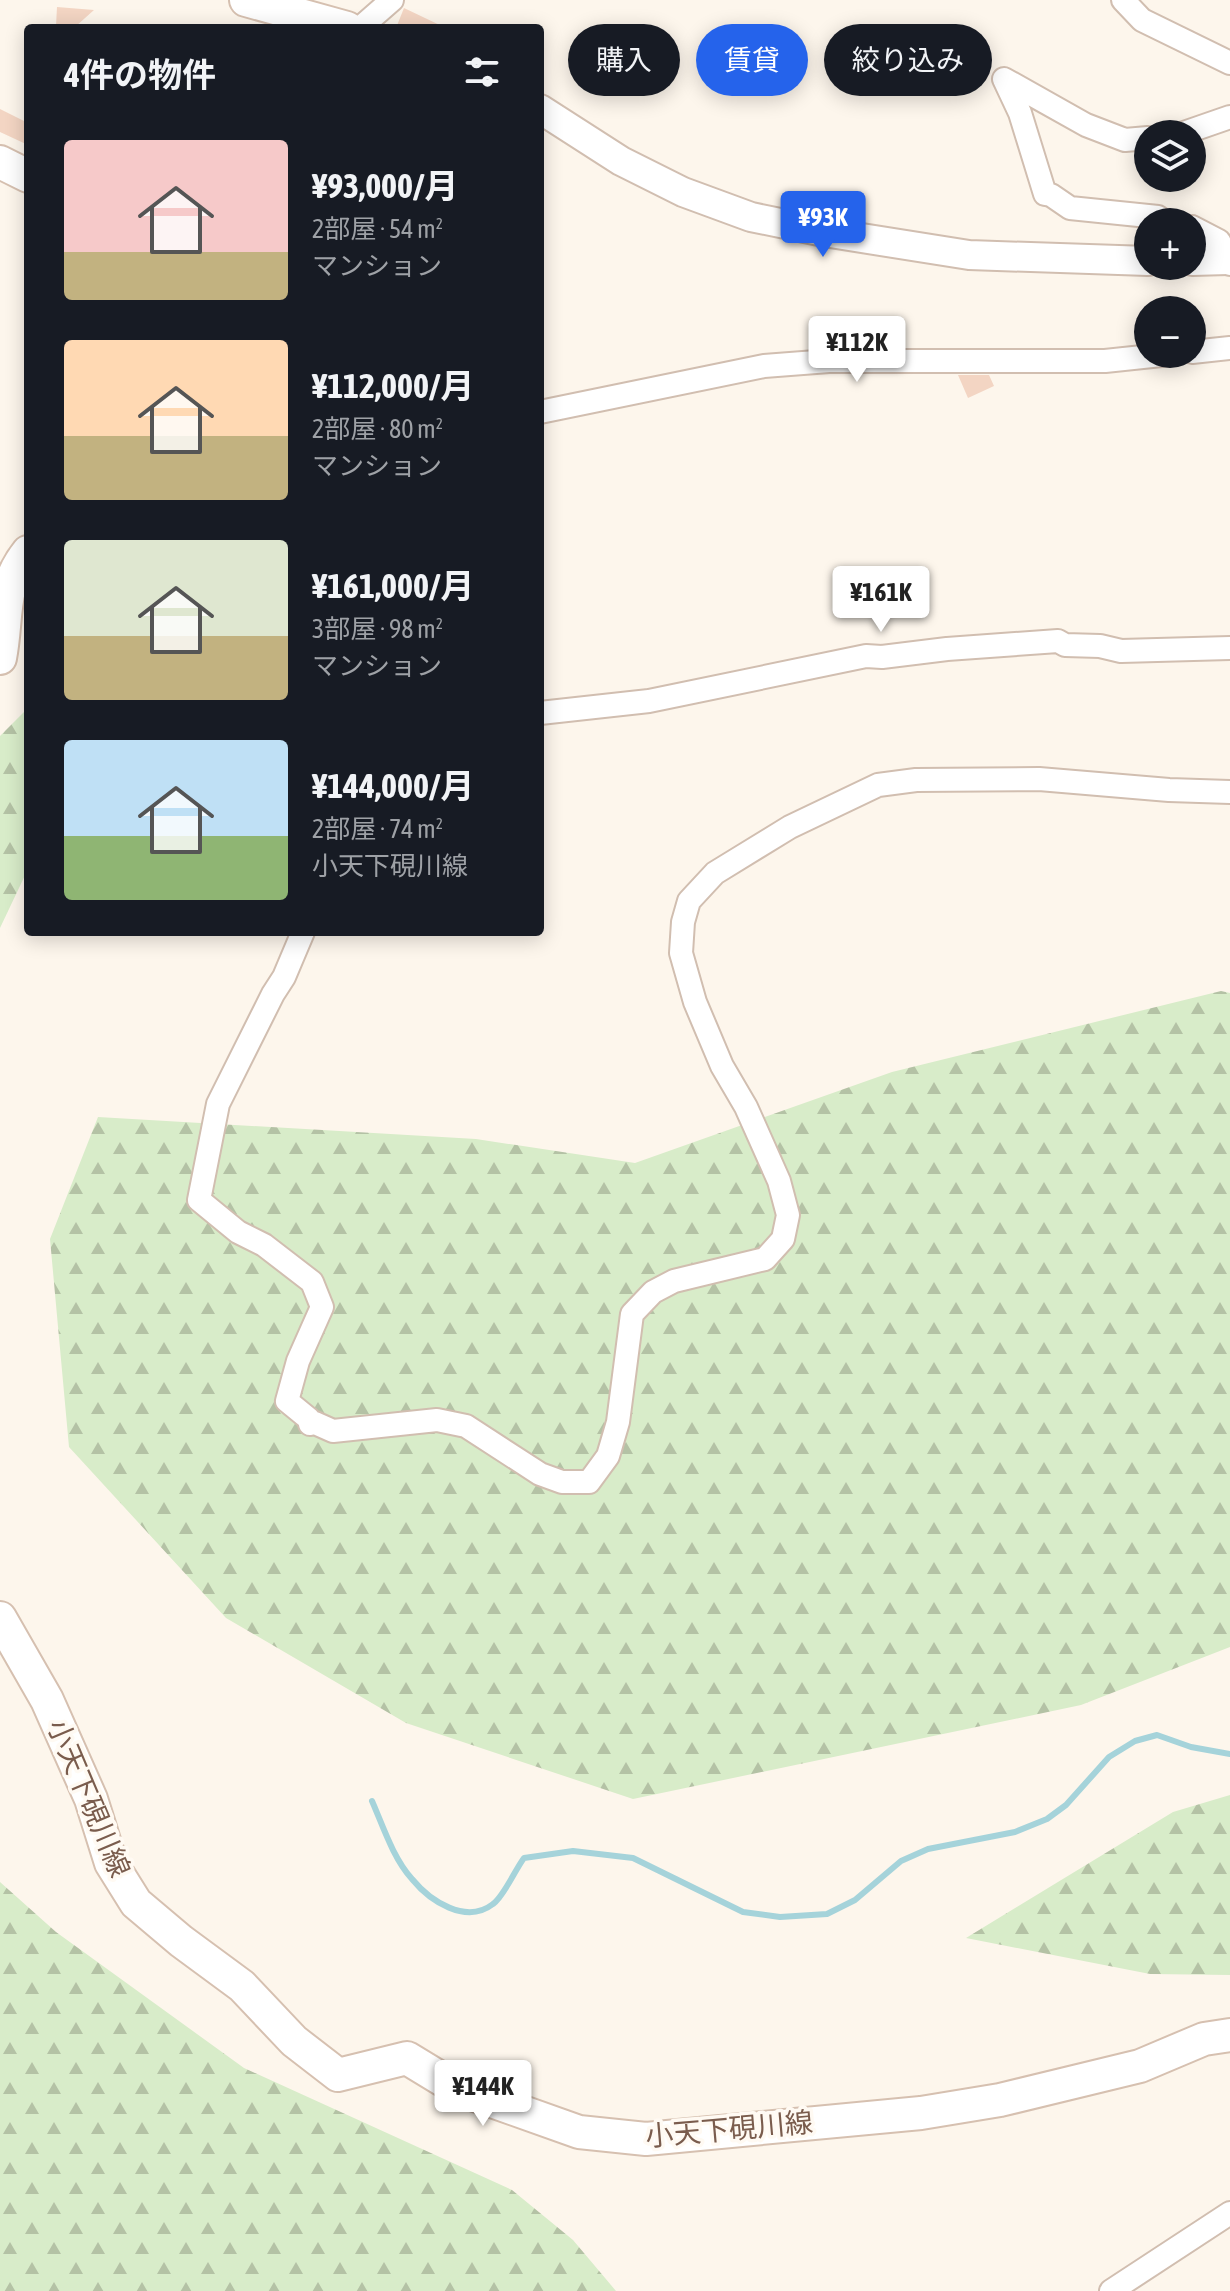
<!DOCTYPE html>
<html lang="ja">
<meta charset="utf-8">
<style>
:root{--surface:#171b24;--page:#242831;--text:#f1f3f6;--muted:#9ea1a6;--accent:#2563eb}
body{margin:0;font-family:"Asap Condensed","Noto Sans JP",sans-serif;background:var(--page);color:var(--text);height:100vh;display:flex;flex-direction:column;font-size:30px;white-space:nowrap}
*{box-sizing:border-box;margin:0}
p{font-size:26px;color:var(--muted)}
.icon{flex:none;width:44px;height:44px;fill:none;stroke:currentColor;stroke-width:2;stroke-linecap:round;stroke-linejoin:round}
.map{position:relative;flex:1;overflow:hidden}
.drawer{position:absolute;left:24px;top:24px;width:520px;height:912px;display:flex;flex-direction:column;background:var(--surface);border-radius:8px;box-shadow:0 4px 20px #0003}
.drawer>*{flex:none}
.hud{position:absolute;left:568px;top:24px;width:542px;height:72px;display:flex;gap:16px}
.tools{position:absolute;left:1134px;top:120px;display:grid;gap:16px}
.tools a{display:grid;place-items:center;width:72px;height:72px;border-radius:50%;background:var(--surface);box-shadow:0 4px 20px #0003;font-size:40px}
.price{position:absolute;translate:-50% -68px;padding:0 18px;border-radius:8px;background:#fff;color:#222;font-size:26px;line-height:52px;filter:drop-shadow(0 2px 4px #0008)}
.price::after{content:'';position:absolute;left:50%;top:48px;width:24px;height:18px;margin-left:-12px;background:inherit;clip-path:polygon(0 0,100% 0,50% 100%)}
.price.selected{background:var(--accent);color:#fff}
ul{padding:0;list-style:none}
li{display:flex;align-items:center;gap:24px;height:200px;padding:0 40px}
li span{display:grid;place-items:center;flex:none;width:224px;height:160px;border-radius:8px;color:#555}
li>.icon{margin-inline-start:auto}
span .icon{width:96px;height:96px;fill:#fffc;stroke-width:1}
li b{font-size:34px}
h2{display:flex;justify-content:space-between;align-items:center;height:96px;padding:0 40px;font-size:34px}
.pill{padding:0 28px;border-radius:36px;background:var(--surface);box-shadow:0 4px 20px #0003;font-size:28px;line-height:72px}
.pill.selected{background:var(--accent);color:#fff}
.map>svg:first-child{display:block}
.forest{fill:url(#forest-firs)}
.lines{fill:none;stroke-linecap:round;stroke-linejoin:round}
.stream{stroke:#a5d3da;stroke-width:6}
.building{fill:#f3d5c3}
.minor-casing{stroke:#d1beb0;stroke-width:26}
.tertiary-casing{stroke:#d1beb0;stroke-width:32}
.secondary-casing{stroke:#d6c0b0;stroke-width:36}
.minor{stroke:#fff;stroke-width:22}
.tertiary{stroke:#fff;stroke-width:28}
.secondary{stroke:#fff;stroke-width:32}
.labels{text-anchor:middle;stroke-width:7;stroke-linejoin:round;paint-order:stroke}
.street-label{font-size:28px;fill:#7a5c4d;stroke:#fffaf3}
</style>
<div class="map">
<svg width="1230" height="2291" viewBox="0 0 1230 2291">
<defs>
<pattern id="forest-firs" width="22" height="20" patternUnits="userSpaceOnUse" patternTransform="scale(2)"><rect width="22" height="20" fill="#d8ecc9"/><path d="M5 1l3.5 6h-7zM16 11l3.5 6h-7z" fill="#b4c2a5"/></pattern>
</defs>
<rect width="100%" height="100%" fill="#fdf6ec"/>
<path class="forest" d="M28,708V869L0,928V736Z
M1221,991L1230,993V1647L1081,1705L633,1799L406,1723L226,1618L69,1447L50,1239L98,1117L476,1139L635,1163L892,1072Z
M1230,1795V1975L1150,1974L966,1938L1173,1812Z
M0,1882L56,1932L244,2068L512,2190L573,2240L616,2291H0Z"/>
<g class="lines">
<path class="stream" d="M372,1801C383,1826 393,1858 412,1879C430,1901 466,1925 493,1904C504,1896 515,1870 524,1858L573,1851L633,1858L743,1912L780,1917L827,1914L855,1900L901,1861L928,1849L1015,1832L1047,1819L1066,1805L1109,1757L1135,1741L1157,1735L1191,1747L1230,1754"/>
</g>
<path class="building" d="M57,7L94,10L75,27L56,26Z
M404,8L446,28H396Z
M0,109L28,123V145L0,132Z
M958,375H989L994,386L968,398Z"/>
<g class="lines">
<defs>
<path id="minor" d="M1123,0L1142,20L1230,63
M360,28L392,0
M1181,134L1230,117
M1148,138L1125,140L1086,125L1004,79L1020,113L1045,194L1051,195L1070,208L1158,217L1165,222
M1192,227L1219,241L1230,264
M1192,352L1230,348
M540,412L764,366L829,361H1105L1171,354
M540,713L649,701L866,656L882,657L947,649L1058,641L1065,645L1100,646L1121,651L1230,648
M303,932L284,977L273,994L218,1104L199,1200L238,1232L264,1245L312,1282L322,1307L298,1361L287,1401L309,1419L310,1424L315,1423L333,1431L437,1420L466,1426L540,1474L562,1482H589L608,1456L618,1422L632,1314L653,1292L674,1281L765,1259L783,1239L788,1215L779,1181L746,1107L722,1066L695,1002L681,953L683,922L689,901L715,873L790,827L878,785L916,780L1039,779L1169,790L1230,792
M1111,2291L1230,2213"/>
<path id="tertiary" d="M540,109L621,161L683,192L751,217L824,232L969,255L1148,261
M1192,261L1228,260"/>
<path id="secondary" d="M246,0L347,28
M0,162L28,176
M0,658C8,617 0,587 28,552
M0,1618L47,1700L91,1799L111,1863L136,1903L181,1941L242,1986L294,2041L338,2075L407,2058L458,2089L579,2132L646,2139L921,2113L1000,2100L1140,2066L1204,2039L1230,2035"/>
</defs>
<use href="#minor" class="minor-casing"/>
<use href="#tertiary" class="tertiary-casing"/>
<use href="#secondary" class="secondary-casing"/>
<use href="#minor" class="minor"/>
<use href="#tertiary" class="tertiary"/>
<use href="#secondary" class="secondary"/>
</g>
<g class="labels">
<g class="street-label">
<text transform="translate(89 1798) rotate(67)" y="10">小天下硯川線</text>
<text transform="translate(729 2129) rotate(-5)" y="10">小天下硯川線</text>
</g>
</g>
</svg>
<div class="tools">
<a><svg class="icon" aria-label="layers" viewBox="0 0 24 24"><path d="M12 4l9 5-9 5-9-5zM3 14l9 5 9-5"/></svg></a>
<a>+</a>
<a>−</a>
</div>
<b class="price selected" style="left:823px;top:259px">¥93K</b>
<b class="price" style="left:857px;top:384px">¥112K</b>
<b class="price" style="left:881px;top:634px">¥161K</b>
<b class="price" style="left:483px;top:2128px">¥144K</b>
<div class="hud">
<a class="pill">購入</a>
<a class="pill selected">賃貸</a>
<a class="pill">絞り込み</a>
</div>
<section class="drawer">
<h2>4件の物件<svg class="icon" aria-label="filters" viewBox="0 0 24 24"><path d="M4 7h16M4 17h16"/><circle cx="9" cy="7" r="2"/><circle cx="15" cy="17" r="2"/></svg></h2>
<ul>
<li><span style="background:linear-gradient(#f6c9c9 70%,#c2b280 0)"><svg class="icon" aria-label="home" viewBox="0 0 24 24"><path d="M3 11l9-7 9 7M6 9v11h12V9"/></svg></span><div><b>¥93,000/月</b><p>2部屋 · 54 m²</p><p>マンション</p></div></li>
<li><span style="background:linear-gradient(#ffd9b3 60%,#c2b280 0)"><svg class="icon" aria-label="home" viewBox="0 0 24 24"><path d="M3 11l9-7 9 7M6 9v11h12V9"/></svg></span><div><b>¥112,000/月</b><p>2部屋 · 80 m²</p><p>マンション</p></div></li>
<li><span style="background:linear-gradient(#dfe7d0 60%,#c2b280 0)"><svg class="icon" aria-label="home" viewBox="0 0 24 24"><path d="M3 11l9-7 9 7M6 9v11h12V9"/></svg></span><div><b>¥161,000/月</b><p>3部屋 · 98 m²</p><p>マンション</p></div></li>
<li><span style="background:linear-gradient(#bfe0f5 60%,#8fb573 0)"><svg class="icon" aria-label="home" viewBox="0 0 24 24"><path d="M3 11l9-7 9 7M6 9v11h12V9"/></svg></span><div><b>¥144,000/月</b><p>2部屋 · 74 m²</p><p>小天下硯川線</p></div></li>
</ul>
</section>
</div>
